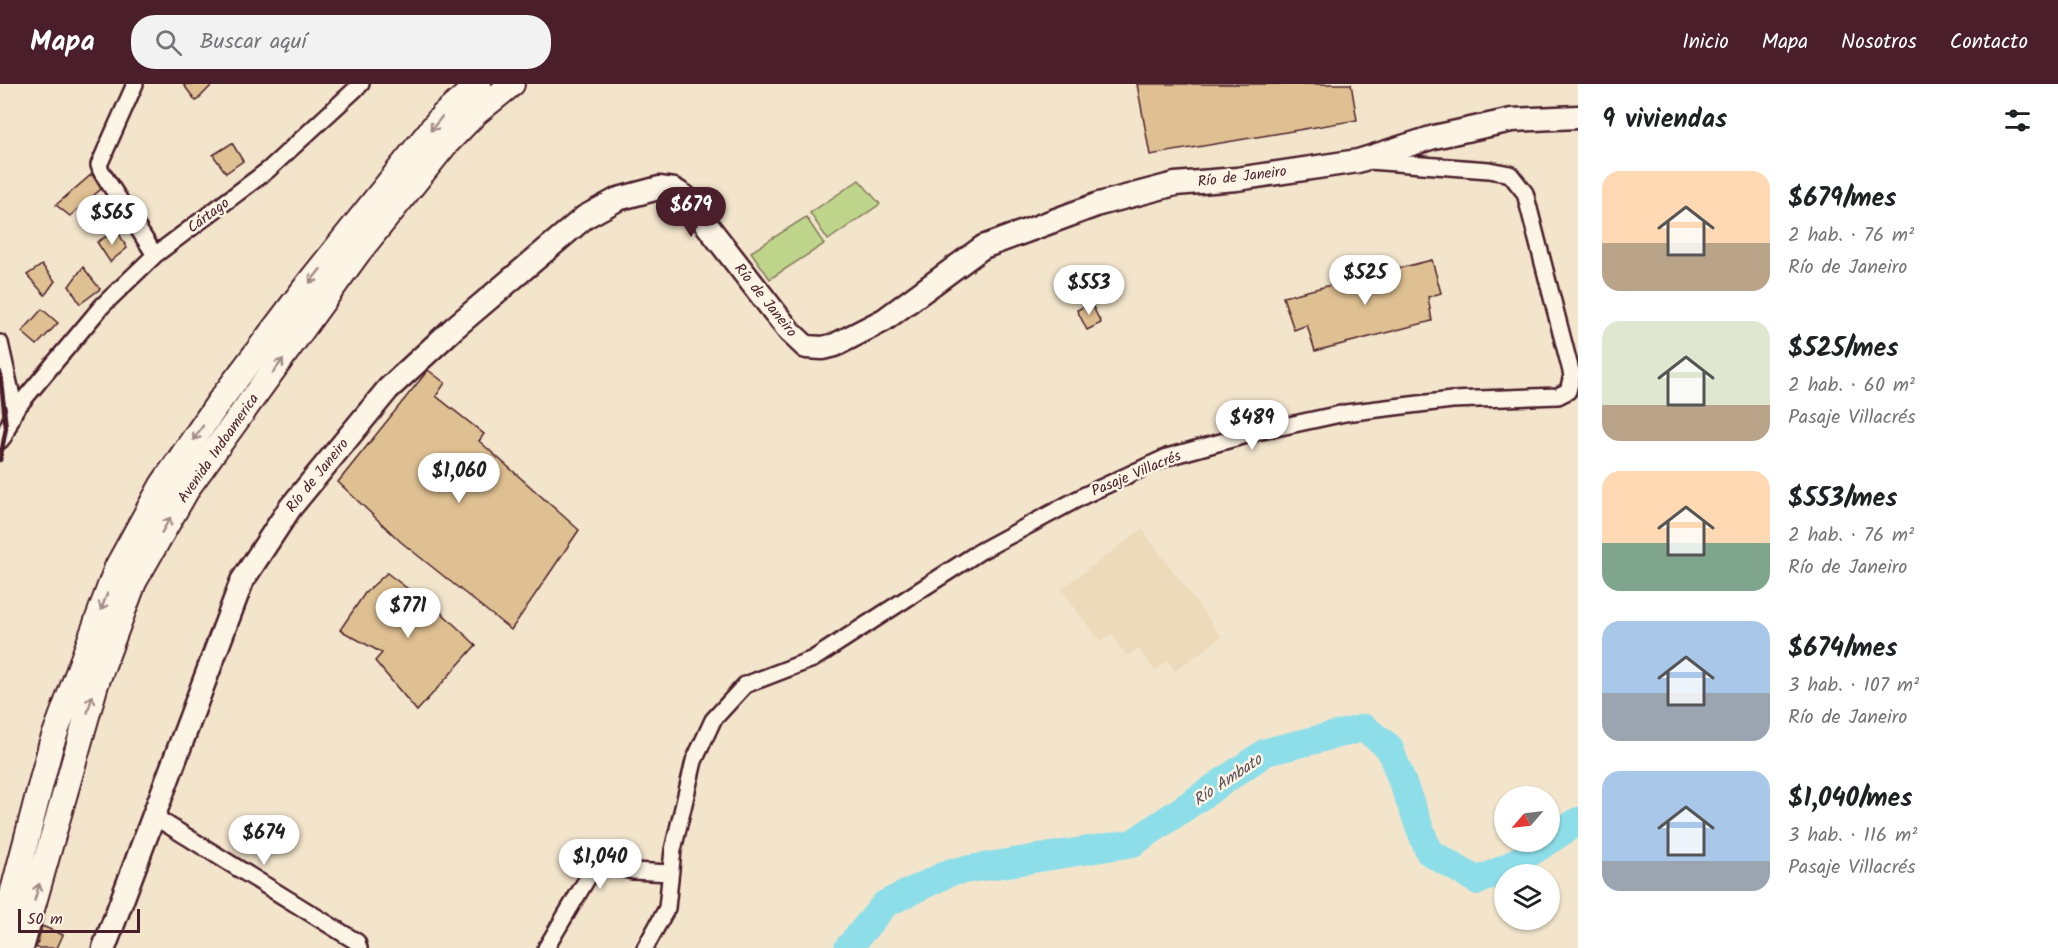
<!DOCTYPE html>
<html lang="es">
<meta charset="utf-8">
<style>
:root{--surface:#fff;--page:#f2f2f2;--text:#202124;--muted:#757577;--accent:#4a1f2b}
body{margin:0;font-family:Kalam,sans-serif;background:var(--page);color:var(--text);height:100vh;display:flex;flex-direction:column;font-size:22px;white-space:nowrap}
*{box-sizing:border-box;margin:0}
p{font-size:20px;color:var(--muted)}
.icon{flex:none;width:33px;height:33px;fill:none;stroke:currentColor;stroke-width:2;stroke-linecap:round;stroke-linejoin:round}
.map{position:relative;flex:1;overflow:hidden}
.panel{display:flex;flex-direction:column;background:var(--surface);width:480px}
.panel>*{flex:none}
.needle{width:39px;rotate:242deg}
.controls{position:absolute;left:1494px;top:702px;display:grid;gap:12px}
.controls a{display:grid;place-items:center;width:66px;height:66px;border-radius:50%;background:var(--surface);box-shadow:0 2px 4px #0004;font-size:30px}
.scale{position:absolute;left:18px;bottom:15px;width:122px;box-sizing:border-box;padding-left:6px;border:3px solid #4a1f2b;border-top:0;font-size:16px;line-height:21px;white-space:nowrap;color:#4a1f2b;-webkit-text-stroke:4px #fcf5e5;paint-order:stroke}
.price{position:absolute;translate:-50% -51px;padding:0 14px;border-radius:21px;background:#fff;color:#222;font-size:20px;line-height:39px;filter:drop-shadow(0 2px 3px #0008)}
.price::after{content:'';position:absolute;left:50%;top:36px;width:18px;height:14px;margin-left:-9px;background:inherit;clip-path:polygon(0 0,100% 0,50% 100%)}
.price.active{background:var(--accent);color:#fff}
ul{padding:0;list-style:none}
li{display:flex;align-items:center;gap:18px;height:150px;padding:0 24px}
li span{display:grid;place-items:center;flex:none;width:168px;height:120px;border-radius:18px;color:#555}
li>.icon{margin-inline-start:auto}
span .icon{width:72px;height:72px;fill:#fffc;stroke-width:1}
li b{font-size:26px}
h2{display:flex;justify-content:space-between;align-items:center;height:72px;padding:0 24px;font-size:26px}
header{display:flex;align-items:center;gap:36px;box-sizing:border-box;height:84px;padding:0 30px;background:var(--accent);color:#fff}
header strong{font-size:28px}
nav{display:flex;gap:33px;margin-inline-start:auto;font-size:21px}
.search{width:420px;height:54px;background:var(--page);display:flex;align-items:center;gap:15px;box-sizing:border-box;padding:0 21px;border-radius:24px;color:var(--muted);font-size:22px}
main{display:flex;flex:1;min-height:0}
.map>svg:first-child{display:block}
.built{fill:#eddabb}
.green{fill:#bed58b;stroke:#847a5b;stroke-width:1.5}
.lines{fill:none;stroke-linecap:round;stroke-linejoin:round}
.river{stroke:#8edee9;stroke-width:28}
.building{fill:#dfc092;stroke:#4a1f2b;stroke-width:1.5}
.street-casing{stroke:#4a1f2b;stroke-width:20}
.secondary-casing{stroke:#4a1f2b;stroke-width:27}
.primary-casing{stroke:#4a1f2b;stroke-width:28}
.street{stroke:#fcf5e5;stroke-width:15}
.secondary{stroke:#fcf5e5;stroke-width:22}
.primary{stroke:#fcf5e5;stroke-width:24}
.rail{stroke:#4a1f2b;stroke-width:4.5}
.oneway{stroke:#a38a88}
.labels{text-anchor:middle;stroke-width:5;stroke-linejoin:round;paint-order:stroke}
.street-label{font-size:15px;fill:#4a1f2b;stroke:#fcf5e5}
.water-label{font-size:16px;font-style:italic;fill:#5b4f5a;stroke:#fcf5e5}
</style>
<header>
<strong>Mapa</strong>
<div class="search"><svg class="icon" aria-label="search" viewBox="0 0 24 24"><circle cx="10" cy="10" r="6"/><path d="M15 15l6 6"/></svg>Buscar aquí</div>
<nav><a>Inicio</a><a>Mapa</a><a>Nosotros</a><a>Contacto</a></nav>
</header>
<main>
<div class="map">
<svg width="1578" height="864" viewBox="0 0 1578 864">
<rect width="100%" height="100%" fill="#f3e5cc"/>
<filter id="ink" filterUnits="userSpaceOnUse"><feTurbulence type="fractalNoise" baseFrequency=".0167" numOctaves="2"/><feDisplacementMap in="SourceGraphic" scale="12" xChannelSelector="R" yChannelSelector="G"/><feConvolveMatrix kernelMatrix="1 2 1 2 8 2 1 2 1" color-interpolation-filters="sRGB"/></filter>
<g filter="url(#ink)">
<path class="built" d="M1142,445L1222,553L1175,587L1168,577L1155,587L1138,564L1127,572L1111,550L1100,558L1061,505Z"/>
<path class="green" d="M859,96L880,120L828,156L810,129Z
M806,133L824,160L770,195L751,168Z"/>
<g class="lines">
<path class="river" d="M1550,756L1578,737
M848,864L885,820L951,788L1133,759L1266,668L1364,644L1389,663L1429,768L1478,797L1508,783L1547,758"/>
</g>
<path class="building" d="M183,0H213L196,17Z
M1137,0H1351L1357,36L1150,71Z
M232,59L243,77L226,89L213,71Z
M92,90L101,105L70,132L56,121Z
M117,146L127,164L110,178L97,158Z
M1432,176L1441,209L1428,213L1432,237L1315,267L1307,241L1294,246L1283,213Z
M42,181L55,197L45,211L27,191Z
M83,183L100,205L80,220L69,202Z
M1091,219L1101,239L1087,246L1077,226Z
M42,225L58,239L37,261L22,248Z
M428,286L445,299L436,312L484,350L479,357L579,446L511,546L401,458L338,398Z
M387,489L428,520L430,518L476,561L417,627L375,577L382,569L340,546L365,509Z
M42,842L63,851L57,864H36Z"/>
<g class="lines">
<defs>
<path id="street" d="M135,0L99,81L101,87L155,171
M0,259L15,326
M0,357L4,352L15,326L102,222L155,171L268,86L361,0
M155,733L357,858L359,864
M546,864L593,785L600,780L633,787L670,789
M645,864L667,824L673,766L694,677L713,636L745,601L813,575L979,468L1085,411L1167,373L1257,348L1345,329L1452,316L1558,312L1568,307L1572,291L1525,109L1510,90L1489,86L1369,77"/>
<path id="secondary" d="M104,864L242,497L290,424L388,305L454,244L585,133L618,115L659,104L674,106L685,113L790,248L806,263L823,264L835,261L884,236L983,163L1099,120L1175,100L1237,95L1358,77L1434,53L1512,36L1578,33"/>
<path id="primary" d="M0,857L51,661L117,483L162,401L219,318L311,196L442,32L479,0
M21,864L96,600L134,498L189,402L358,169L445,61L476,29L512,0"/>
</defs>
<use href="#street" class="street-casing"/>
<use href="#secondary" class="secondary-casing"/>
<use href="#primary" class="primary-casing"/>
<use href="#street" class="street"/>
<use href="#secondary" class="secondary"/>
<use href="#primary" class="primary"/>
<path class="rail" d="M0,288L6,344L0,376"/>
</g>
<defs><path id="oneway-shaft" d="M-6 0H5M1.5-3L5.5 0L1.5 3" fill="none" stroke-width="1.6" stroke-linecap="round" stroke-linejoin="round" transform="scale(1.5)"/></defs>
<g class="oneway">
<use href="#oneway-shaft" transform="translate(436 40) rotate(129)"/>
<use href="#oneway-shaft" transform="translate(315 192) rotate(128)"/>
<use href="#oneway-shaft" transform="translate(278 282) rotate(-54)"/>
<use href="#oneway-shaft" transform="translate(198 349) rotate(124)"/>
<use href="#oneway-shaft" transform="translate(166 441) rotate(-60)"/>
<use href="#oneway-shaft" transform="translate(104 518) rotate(111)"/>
<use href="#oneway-shaft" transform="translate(90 620) rotate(-74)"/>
<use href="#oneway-shaft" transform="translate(37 808) rotate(-74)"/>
</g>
</g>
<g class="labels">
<g class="street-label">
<text transform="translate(1242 92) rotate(-7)" y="5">Río de Janeiro</text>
<text transform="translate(208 131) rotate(-37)" y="5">Cártago</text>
<text transform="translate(766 216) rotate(51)" y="5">Río de Janeiro</text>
<text transform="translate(218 364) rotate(-55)" y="5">Avenida Indoamerica</text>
<text transform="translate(1136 389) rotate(-23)" y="5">Pasaje Villacrés</text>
<text transform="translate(317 391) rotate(-51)" y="5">Río de Janeiro</text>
</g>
<g class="water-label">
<text transform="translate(1227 695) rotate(-34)" y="6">Río Ambato</text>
</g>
</g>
</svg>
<div class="controls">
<a><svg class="needle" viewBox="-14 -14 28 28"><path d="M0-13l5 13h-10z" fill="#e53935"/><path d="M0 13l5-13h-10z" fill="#757577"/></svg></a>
<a><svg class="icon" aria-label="layers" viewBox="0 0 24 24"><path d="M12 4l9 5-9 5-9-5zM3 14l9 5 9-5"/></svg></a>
</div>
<div class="scale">50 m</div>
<b class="price active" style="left:691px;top:154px">$679</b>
<b class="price" style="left:112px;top:162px">$565</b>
<b class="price" style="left:1365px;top:222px">$525</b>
<b class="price" style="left:1089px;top:232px">$553</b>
<b class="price" style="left:1252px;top:367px">$489</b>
<b class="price" style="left:459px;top:420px">$1,060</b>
<b class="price" style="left:408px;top:555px">$771</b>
<b class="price" style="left:264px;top:782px">$674</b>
<b class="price" style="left:600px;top:806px">$1,040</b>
</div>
<section class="panel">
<h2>9 viviendas<svg class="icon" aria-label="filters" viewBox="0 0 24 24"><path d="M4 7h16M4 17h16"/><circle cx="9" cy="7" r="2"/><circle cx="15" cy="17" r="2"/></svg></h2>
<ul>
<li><span style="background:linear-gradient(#ffd9b3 60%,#b9a48a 0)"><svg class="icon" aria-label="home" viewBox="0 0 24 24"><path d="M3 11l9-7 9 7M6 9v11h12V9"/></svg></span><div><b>$679/mes</b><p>2 hab. · 76 m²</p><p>Río de Janeiro</p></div></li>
<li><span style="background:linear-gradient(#dfe7d0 70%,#b9a48a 0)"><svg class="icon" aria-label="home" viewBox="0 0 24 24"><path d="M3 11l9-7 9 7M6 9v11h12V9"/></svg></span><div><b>$525/mes</b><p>2 hab. · 60 m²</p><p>Pasaje Villacrés</p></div></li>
<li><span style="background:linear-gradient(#ffd9b3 60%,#7fa58c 0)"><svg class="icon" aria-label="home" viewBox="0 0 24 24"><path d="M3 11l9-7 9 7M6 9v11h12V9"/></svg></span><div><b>$553/mes</b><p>2 hab. · 76 m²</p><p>Río de Janeiro</p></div></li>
<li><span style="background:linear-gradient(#a9c7e8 60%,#9aa5b1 0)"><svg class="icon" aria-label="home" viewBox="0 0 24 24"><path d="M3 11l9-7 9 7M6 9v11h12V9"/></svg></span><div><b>$674/mes</b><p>3 hab. · 107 m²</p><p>Río de Janeiro</p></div></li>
<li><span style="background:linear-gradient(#a9c7e8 75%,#9aa5b1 0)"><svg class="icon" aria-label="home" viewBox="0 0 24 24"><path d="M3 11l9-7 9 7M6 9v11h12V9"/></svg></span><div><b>$1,040/mes</b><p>3 hab. · 116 m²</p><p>Pasaje Villacrés</p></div></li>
</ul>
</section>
</main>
